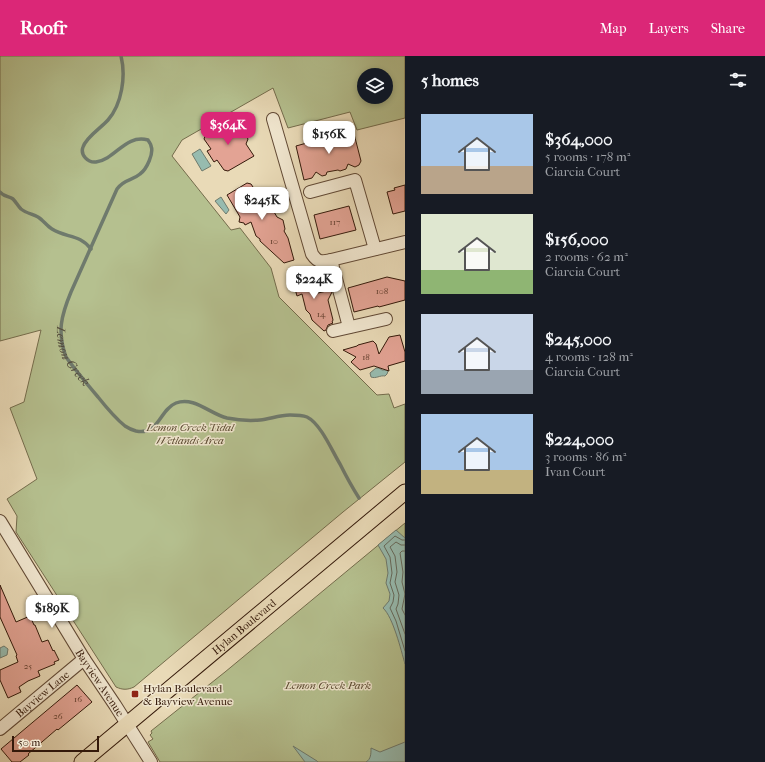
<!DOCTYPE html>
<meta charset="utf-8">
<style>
:root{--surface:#171b24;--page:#20242c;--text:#f1f3f6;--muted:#9ea1a6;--accent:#db2777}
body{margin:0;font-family:"IM FELL French Canon",serif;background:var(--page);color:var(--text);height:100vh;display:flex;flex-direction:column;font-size:15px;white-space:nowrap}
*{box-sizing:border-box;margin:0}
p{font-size:13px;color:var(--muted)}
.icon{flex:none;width:22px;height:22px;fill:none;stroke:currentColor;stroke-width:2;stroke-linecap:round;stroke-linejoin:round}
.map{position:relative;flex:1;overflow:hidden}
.side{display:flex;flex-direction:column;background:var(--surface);width:360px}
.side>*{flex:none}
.tools{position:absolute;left:357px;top:12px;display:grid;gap:8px}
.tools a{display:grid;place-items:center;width:36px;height:36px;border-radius:50%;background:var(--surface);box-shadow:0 2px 6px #0003;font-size:20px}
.scale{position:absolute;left:12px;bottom:10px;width:87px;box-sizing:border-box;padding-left:4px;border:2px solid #34190a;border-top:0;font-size:11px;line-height:14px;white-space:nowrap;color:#34190a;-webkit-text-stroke:3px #f1e7d0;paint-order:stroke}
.price{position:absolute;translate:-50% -34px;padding:0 9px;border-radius:8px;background:#fff;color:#222;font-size:13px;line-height:26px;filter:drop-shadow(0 1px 2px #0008)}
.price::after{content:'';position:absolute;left:50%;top:24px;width:12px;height:9px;margin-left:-6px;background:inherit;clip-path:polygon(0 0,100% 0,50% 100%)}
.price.on{background:var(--accent);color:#fff}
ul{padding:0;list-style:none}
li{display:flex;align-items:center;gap:12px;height:100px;padding:0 16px}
li span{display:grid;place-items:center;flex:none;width:112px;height:80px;border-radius:0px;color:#555}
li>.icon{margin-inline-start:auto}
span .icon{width:48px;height:48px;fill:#fffc;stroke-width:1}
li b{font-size:17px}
h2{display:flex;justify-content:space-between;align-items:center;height:48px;padding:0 16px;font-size:17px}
header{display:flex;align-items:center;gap:24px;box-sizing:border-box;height:56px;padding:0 20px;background:var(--accent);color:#fff}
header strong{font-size:19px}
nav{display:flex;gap:22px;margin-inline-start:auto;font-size:14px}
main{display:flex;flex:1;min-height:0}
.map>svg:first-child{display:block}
.green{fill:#b5c08f;stroke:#746c4c;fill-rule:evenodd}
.water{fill:#97bbaf;stroke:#6f7a6d}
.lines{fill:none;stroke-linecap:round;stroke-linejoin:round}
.shore{stroke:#666a5c;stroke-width:1}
.stream{stroke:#6f7a6d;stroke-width:3.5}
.building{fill:#e3a394;stroke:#34190a}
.minor-casing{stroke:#614935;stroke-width:14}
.major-casing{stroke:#34190a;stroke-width:17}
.minor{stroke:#f1e7d0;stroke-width:12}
.major{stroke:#e9dab7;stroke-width:15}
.poi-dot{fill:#8f2418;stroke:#f1e7d0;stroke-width:1.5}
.labels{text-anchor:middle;stroke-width:3;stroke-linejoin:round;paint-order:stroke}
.number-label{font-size:9px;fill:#603c2c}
.park-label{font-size:11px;font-style:italic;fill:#5b4b32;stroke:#f1e7d0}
.street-label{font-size:11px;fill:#34190a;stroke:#f1e7d0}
.poi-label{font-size:11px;fill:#34190a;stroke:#f1e7d0;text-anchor:start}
.water-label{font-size:12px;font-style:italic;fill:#524a3c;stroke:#f1e7d0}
</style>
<header>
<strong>Roofr</strong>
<nav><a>Map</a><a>Layers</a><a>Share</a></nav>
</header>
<main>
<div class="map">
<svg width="405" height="706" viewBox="0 0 405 706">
<rect width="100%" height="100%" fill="#e9dab7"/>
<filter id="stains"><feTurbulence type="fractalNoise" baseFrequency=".005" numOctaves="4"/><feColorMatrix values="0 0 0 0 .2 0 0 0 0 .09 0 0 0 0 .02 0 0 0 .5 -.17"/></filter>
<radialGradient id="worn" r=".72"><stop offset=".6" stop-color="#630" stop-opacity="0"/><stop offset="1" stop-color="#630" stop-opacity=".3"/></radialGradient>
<path class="green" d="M0,0H405V62L357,74L350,56L288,72L273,32L182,84L172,100L231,174L240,172L271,212L279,241L377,339L389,338L394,352L405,348V406L343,456L134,631C127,634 123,634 116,631L16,476L17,460L7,443L37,423L10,352L24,346L41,274L0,285ZM364,19H386V41H364Z
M405,467V706H160L148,686L153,683L150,679L152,677L151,675L225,616Z"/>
<path class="water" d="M200,93L211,110L202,115L192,98Z
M221,141L229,154L226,158L215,145Z
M376,312H379L382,314H386L388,315L387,318L385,320C380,319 376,323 371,321L370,317Z
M396,474L405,482V608C401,594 393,561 383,552L389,545L390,538L386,527L388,517L386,503L378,489Z
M4,590L8,593L7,599L0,602V592Z
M405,686V706H366C371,703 371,698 371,692L380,696Z
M293,690L317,705L318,706H305Z"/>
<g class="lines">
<path class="shore" d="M405,484H402L395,480L384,490L390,501L392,517L390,527L394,539L393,546L390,552L396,565L405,595
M405,489H401L396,486L390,491L395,500L397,516L395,526L399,539L398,548L396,553L405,578
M405,495H402L400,497L403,516L402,526L405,538L402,553L405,559"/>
<g class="stream">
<path id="s1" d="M121,0C126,20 122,48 108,64C101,72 86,81 83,91C80,99 88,107 96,106C116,103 125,78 148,84C149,86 151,88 151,90C154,97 147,113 140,118C132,125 124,123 117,133L71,236C61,260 57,276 66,301C76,315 87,328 98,341C106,351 115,362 125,370C128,372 132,374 136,375C159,380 159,354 176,347C194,340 210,358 227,362C237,364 249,365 260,364C270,363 279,359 290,359C296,359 302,359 307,361C321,368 332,395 340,408C346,420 352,431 359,442"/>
<path d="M0,136C4,141 9,140 13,143C16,146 18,150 21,153C26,157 32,158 38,161C43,164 47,170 52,173C66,182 80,178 91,193"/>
</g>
</g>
<path class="building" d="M231,63L238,74L244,76L248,83L246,88L254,100L228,115L224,114L217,104L214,106L207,95L211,93L204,83L206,78Z
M353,74L361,105L359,109L355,111L348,108L346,113L340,115L338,114L327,116L326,119L322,120L316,116L312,122L304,124L296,90Z
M247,127L251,128L263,146L267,144L277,161L283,164L285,173L284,175L288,182L294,204L284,207L260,185V183L256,180L251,166L245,169L244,167L239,166L240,161L227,139Z
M405,129V155L393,158L387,136L395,134L394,132Z
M349,150L356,174L320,183L314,159Z
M311,217L313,224H314L318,237L331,234L332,236L328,244L333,264L332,266L333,267L328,269L326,274L324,275L312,264L310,258L306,254L302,238L297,240L292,222Z
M387,221L405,225V244L379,251L378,250L354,256L348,232Z
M400,279L405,296V305L388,310L389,315L374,310L360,314L351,306L356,301L343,294L357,290L358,289L373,285L376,288L379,298L389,281Z
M0,529L16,566L30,560L34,569H35L42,586L48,584L53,595L54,594L59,604L54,606L55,608L38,615L40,620L28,625L19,631L21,636L8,642L0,624V614L18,606L16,600L17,599L0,561Z
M77,629L92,646L58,674L57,673L28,698L29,699L20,706H12L1,693Z"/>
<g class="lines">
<defs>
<g id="minor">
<path d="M273,63L312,198C318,207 322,206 331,204L405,186"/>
<path d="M310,136L355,124L375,193"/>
<path d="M331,204L349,271"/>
<path d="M333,275L386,263"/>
<path id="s2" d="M0,465L84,603L115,649L151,706"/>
<path id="s3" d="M0,673L84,603"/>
</g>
<g id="major">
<path id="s4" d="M82,706L405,436"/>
</g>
</defs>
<use href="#minor" class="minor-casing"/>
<use href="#major" class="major-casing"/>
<use href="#minor" class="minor"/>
<use href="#major" class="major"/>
</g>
<rect class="poi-dot" x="131" y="634" width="8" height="8" rx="2"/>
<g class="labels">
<g class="number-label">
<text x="335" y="169">117</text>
<text x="274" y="188">10</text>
<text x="382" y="238">108</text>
<text x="321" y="261">14</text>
<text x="366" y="304">18</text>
<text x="28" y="613">25</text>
<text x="78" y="646">16</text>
<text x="58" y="663">26</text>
</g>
<g class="park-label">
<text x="190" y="375">Lemon Creek Tidal<tspan x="190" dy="13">Wetlands Area</tspan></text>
<text x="328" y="633">Lemon Creek Park</text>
</g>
<g class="street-label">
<text dy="4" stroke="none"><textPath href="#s4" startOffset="211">Hylan Boulevard</textPath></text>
<text dy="4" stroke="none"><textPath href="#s2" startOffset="190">Bayview Avenue</textPath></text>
<text dy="4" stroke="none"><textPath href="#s3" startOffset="55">Bayview Lane</textPath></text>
</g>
<g class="poi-label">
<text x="143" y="636">Hylan Boulevard<tspan x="143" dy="13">&amp; Bayview Avenue</tspan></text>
</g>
<g class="water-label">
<text dy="4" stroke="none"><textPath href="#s1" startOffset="434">Lemon Creek</textPath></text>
</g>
</g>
<rect width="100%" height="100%" filter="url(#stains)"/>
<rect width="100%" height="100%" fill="url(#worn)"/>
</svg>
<div class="tools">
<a><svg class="icon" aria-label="layers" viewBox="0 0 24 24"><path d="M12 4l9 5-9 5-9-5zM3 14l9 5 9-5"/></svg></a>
</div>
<div class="scale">50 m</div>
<b class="price on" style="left:228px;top:90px">$364K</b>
<b class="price" style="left:329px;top:99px">$156K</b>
<b class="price" style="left:262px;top:165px">$245K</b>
<b class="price" style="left:314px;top:244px">$224K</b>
<b class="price" style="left:52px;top:573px">$189K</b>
</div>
<section class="side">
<h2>5 homes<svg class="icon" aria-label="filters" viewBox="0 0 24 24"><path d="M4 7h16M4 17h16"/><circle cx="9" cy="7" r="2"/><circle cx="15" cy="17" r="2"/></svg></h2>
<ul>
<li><span style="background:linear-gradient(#a9c7e8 65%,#b9a48a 0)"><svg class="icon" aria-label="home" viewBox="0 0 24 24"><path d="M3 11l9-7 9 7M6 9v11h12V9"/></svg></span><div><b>$364,000</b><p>5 rooms · 178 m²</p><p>Ciarcia Court</p></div></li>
<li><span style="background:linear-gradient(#dfe7d0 70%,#8fb573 0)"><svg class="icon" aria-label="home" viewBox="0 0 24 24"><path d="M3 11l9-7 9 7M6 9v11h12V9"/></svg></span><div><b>$156,000</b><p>2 rooms · 62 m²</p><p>Ciarcia Court</p></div></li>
<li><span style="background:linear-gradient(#c9d6e8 70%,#9aa5b1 0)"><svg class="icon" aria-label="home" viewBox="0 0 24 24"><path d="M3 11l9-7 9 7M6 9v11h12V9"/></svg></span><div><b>$245,000</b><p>4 rooms · 128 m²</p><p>Ciarcia Court</p></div></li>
<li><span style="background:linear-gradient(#a9c7e8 70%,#c2b280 0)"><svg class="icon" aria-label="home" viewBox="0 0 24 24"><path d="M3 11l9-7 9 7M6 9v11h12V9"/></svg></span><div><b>$224,000</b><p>3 rooms · 86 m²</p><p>Ivan Court</p></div></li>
</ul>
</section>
</main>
